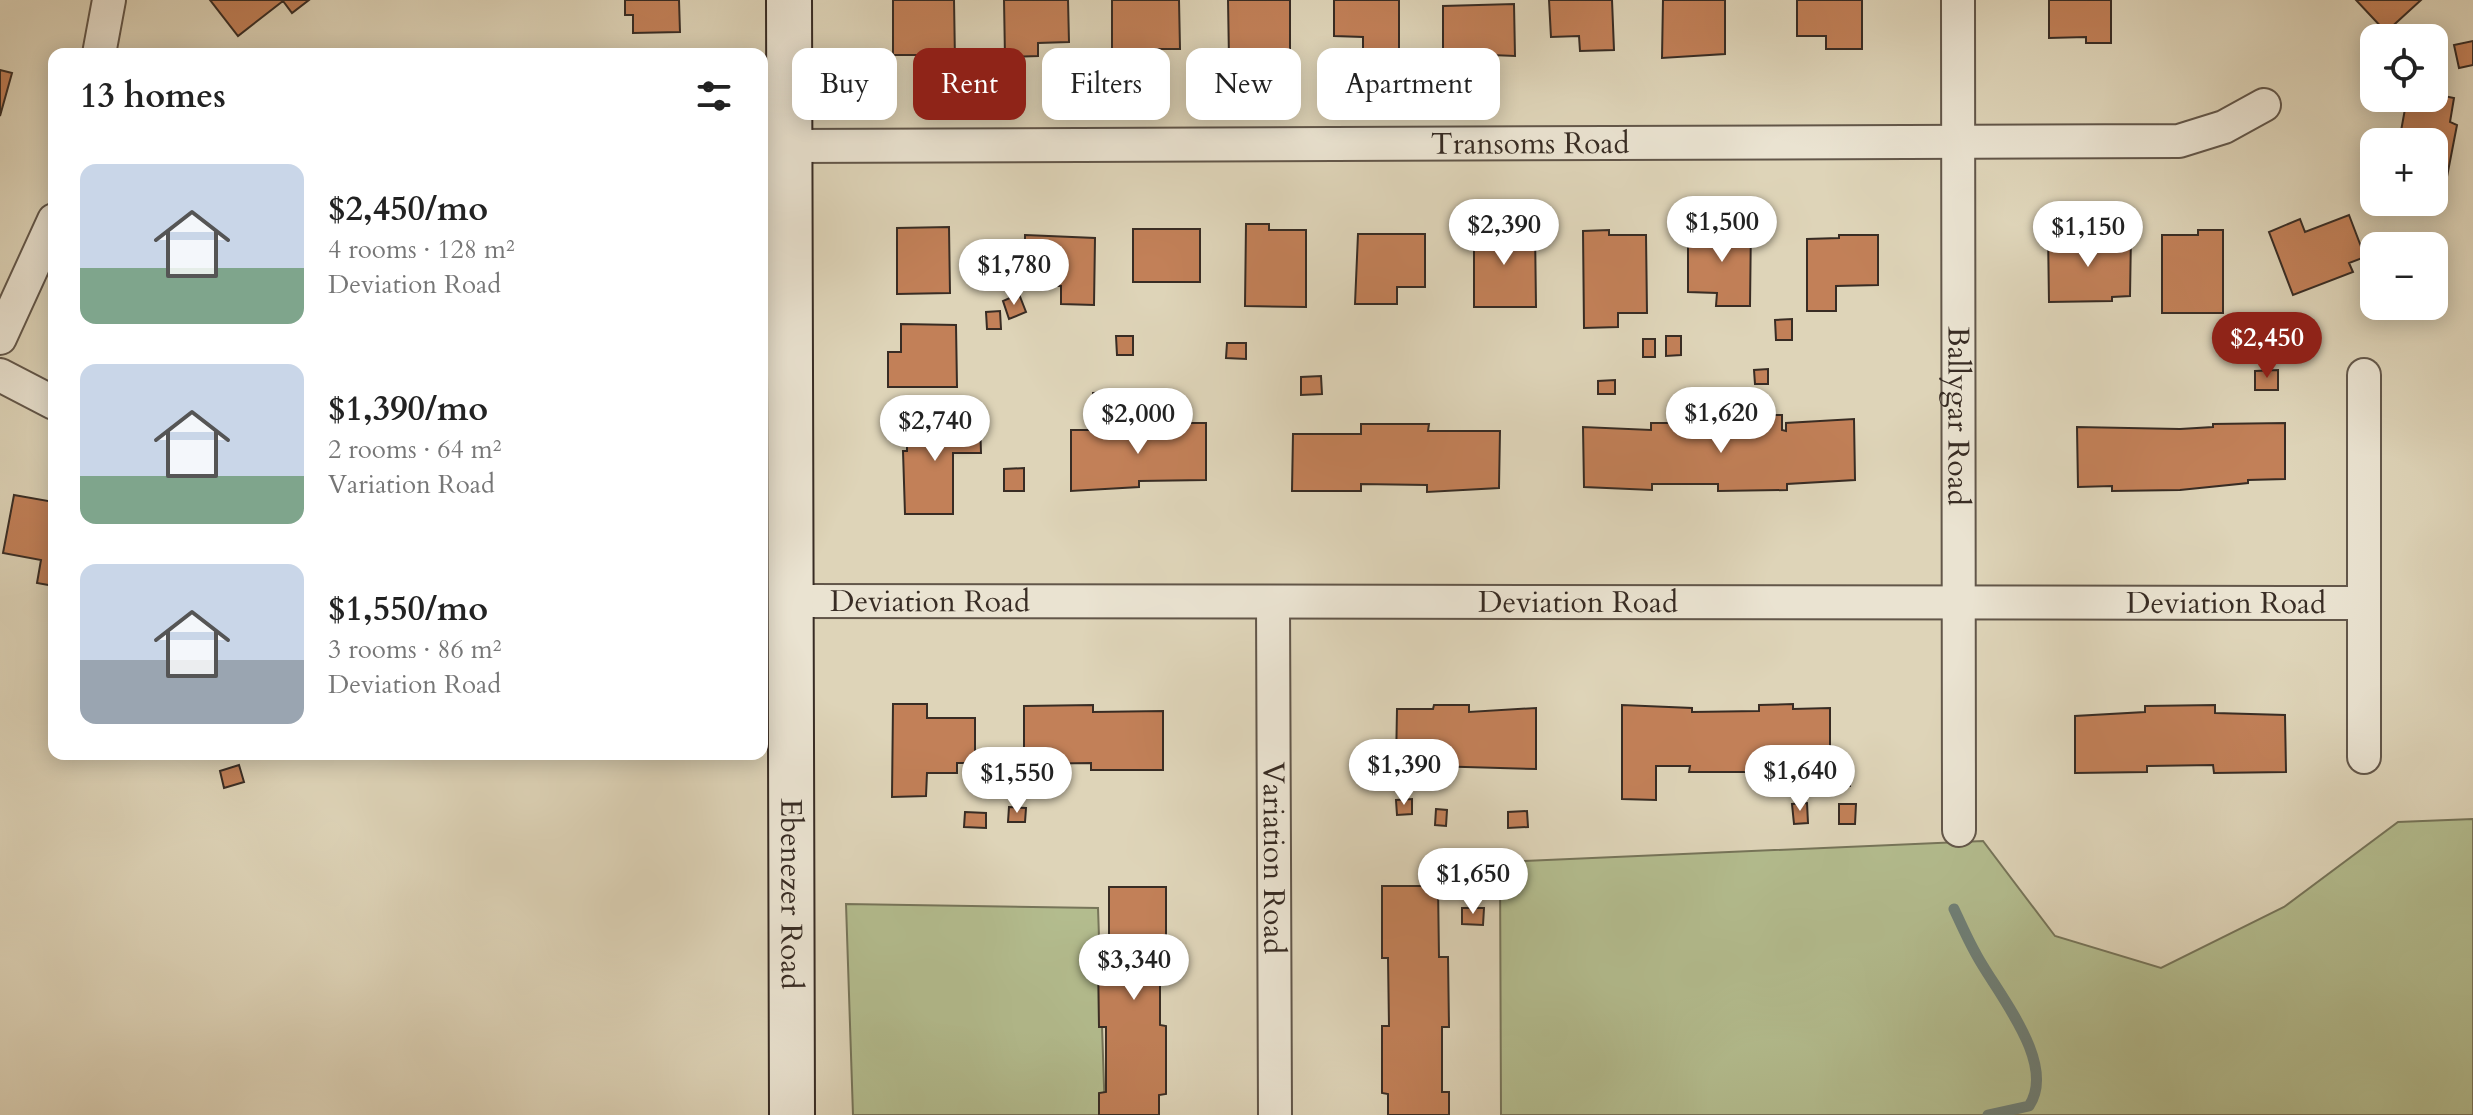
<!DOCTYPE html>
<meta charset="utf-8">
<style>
:root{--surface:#fff;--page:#f6f6f6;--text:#222;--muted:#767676;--accent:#8f2418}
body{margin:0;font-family:Cardo,serif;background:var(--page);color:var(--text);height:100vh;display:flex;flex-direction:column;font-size:30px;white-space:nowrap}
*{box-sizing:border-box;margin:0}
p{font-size:26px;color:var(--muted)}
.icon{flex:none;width:44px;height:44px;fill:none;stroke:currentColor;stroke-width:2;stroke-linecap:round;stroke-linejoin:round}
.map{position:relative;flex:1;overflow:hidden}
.details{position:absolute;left:48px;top:48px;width:720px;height:712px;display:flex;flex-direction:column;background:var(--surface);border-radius:16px;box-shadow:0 4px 20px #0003}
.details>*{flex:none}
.banner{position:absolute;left:792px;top:48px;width:760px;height:72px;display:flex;gap:16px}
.controls{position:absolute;left:2360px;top:24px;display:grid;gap:16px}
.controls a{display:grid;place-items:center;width:88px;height:88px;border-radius:16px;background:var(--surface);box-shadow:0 4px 20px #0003;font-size:40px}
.price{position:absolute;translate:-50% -68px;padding:0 18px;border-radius:28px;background:#fff;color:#222;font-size:26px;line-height:52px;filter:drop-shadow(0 2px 4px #0008)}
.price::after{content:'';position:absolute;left:50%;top:48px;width:24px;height:18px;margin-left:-12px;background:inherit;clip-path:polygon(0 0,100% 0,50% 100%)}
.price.on{background:var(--accent);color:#fff}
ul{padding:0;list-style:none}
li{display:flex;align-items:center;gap:24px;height:200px;padding:0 32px}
li span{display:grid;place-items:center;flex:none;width:224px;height:160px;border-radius:16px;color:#555}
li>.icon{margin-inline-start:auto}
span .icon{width:96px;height:96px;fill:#fffc;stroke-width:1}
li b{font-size:34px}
h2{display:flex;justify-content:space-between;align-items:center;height:96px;padding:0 32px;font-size:34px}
.pill{padding:0 28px;border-radius:16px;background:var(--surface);box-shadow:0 4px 20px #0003;font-size:28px;line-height:72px}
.pill.on{background:var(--accent);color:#fff}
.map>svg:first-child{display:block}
.green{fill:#b3bc8e;stroke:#767459;stroke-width:2}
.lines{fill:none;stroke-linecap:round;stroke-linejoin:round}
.stream{stroke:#6f8078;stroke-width:11}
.building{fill:#c28058;stroke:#382c24;stroke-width:2}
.street-casing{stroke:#625649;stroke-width:36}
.secondary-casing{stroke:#382c24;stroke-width:48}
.street{stroke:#eae3d1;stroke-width:32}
.secondary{stroke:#eae3d1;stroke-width:44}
.labels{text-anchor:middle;stroke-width:6;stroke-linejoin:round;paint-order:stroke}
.street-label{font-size:30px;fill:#382c24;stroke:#eae3d1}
</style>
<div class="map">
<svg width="2473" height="1115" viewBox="0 0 2473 1115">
<rect width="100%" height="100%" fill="#ded4b8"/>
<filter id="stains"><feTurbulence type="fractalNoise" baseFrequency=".0025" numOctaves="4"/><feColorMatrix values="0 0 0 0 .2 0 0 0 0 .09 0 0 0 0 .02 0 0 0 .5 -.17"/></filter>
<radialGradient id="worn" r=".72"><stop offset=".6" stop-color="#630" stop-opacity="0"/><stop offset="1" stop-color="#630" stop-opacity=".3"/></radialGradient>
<path class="green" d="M2473,819V1115H1501L1500,862L1983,841L2055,936L2161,968L2284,907L2398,822Z
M846,904L1098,908L1105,1115H853Z"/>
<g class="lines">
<path class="stream" d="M1954,909C1961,924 1968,940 1976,954C1996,992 2058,1063 2029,1106L1988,1115"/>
</g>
<path class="building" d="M210,0H309L292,13L283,1L238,36Z
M625,0H679L680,32L633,33V15H625Z
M893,0H954L955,61H930V55H893Z
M1004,0H1068L1069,42L1038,43V56L1005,57Z
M1112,0H1179L1180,49H1112Z
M1228,0H1290V54H1253V59H1229Z
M1334,0H1399V50H1363V37L1334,36Z
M1549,0H1612L1614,50L1580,51L1579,36L1551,37Z
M1663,0H1725V54L1662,58Z
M1797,0H1862V49H1826V36H1797Z
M2049,0H2111V43H2086V37L2049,38Z
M2356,0H2421L2386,32Z
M1514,4L1515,56L1443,53V6Z
M2473,41V65L2459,68L2454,45Z
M0,70L12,73L0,116Z
M2434,94L2454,98L2450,122L2457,125L2445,187L2434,185V142H2399L2407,98H2434Z
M2349,215L2365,257L2349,263L2353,272L2293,295L2269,232L2300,219L2305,232Z
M1718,222H1751L1750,306H1716L1717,293L1688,292V236H1718Z
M1246,224H1269V230H1306V307L1245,306Z
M1474,224L1535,229L1536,307H1474Z
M949,227L950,293L897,294V228Z
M1133,229H1200V282H1133Z
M1609,230V235H1646L1647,313H1618V327L1584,328L1583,231Z
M2198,230H2223V313H2162V235H2198Z
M2048,233H2084L2083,247H2111V233L2131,234L2130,296L2112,297V301L2049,302Z
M1358,234H1425V287H1397V304H1355Z
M1025,235L1095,238L1094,305L1061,304V286H1025Z
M1839,235H1878V285L1836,286V311H1807V239L1839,238Z
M1019,294L1026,312L1009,319L1003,301Z
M1000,311L1001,329H987L986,312Z
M1792,319V340H1776L1775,320Z
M901,324L956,325L957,387H888V352H901Z
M1116,336H1133V355H1117Z
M1666,336H1681V355L1666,356Z
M1643,339H1655V357H1643Z
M1227,343H1246V359L1226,358Z
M1768,369V384H1755L1754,370Z
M2278,370V390H2255V371Z
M1321,376L1322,394L1301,395V377Z
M1615,380V394H1598V381Z
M1116,392V406L1093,407V393Z
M1754,415H1782V430L1786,431V423L1854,419L1855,480L1787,484V490L1718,491V484H1652V490L1584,487L1583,427L1651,430V423H1719L1720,430H1755Z
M907,420L980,423L981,453H953V514H905L903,451H907Z
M1138,423H1206V480L1139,481V487L1071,491V430H1138Z
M2285,423V479L2248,480V483L2180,490L2112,491V486L2078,487L2077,427L2180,429L2213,427V424Z
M1361,424H1429L1428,431H1500L1499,488L1427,492V485L1361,484V491H1292L1293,434H1361Z
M1024,468V491H1004V469Z
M14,495L54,502V586L37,583L41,560L3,553Z
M893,704H927V718H975V763H957V773H927L926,796L892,797Z
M1793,704V709L1830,708V764H1850V786H1798L1797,764H1759V772H1689L1690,766H1656V800L1622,799V705L1692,708V712L1759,711V705Z
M1093,705V712L1163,711V770H1091V763L1024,764V706Z
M1434,705H1469V712L1536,708V769L1396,765L1397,709H1433Z
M2215,705V713L2285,715L2286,772L2214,773L2213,765L2147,766V772L2075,773V716L2145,712V706Z
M239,765L244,782L224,788L220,771Z
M1412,799V814L1397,815L1396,800Z
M1807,803L1808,823L1794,824L1792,804Z
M1839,804H1856L1855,824H1839Z
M1009,807L1026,808L1025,822H1008Z
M1436,809L1447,810L1446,826L1435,825Z
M1527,811L1528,827L1508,828V812Z
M965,812L986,813V828L964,827Z
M1382,886H1438L1439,957H1448L1449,1027H1442V1092H1449V1115H1388V1094L1382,1093V1026H1389L1388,958H1382Z
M1109,887H1166V959L1160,958V1025L1166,1026V1094L1159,1095V1115H1099V1093L1106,1092V1027H1099L1098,959H1109Z
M1462,908H1484L1483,925L1462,924Z"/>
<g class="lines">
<defs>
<g id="street">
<path id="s1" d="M1958,0L1959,830"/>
<path d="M99,54L109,0"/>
<path id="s2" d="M790,146L2179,141L2224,127L2264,105"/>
<path d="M0,338L54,220"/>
<path d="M0,375L54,403"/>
<path d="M2364,375V757"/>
<path id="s3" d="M792,601L2363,603"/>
<path id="s4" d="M1273,602L1275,1115"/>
</g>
<g id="secondary">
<path id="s5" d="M789,0L792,1115"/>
</g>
</defs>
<use href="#street" class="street-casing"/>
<use href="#secondary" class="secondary-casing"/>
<use href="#street" class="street"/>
<use href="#secondary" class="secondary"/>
</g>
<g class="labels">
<g class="street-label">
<text dy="10" stroke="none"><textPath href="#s2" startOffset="740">Transoms Road</textPath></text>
<text dy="10" stroke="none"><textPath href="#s1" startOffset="416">Ballygar Road</textPath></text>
<text dy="10" stroke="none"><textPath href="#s3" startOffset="138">Deviation Road</textPath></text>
<text dy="10" stroke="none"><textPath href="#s3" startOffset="786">Deviation Road</textPath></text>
<text dy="10" stroke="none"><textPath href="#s3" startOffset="1434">Deviation Road</textPath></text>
<text dy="10" stroke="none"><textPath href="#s4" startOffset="256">Variation Road</textPath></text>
<text dy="10" stroke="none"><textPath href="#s5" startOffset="894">Ebenezer Road</textPath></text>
</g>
</g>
<rect width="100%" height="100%" filter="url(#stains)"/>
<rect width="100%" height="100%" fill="url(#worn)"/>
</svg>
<div class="controls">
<a><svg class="icon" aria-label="locate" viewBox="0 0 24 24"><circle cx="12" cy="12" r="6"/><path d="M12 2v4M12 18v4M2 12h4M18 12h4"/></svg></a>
<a>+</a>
<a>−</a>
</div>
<b class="price" style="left:1722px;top:264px">$1,500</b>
<b class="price" style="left:1504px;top:267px">$2,390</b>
<b class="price" style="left:2088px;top:269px">$1,150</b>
<b class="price" style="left:1014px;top:307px">$1,780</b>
<b class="price on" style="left:2267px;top:380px">$2,450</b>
<b class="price" style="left:1721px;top:455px">$1,620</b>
<b class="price" style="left:1138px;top:456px">$2,000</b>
<b class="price" style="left:935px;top:463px">$2,740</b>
<b class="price" style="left:1404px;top:807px">$1,390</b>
<b class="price" style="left:1800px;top:813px">$1,640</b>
<b class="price" style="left:1017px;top:815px">$1,550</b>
<b class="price" style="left:1473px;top:916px">$1,650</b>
<b class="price" style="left:1134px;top:1002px">$3,340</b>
<div class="banner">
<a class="pill">Buy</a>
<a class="pill on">Rent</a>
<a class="pill">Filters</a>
<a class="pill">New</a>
<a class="pill">Apartment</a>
</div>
<section class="details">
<h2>13 homes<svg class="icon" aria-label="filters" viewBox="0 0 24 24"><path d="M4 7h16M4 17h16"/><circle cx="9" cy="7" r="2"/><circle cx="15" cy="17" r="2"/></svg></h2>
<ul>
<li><span style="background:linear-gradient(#c9d6e8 65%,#7fa58c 0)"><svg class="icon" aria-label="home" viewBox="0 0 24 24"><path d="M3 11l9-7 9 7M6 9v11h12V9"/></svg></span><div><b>$2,450/mo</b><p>4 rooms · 128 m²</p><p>Deviation Road</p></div></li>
<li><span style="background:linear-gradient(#c9d6e8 70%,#7fa58c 0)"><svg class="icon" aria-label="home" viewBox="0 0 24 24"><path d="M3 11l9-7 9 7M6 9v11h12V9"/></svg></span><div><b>$1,390/mo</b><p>2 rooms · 64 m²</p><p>Variation Road</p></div></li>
<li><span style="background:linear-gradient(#c9d6e8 60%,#9aa5b1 0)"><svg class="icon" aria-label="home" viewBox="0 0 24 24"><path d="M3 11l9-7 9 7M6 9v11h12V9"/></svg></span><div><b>$1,550/mo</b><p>3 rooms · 86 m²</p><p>Deviation Road</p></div></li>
</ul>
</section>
</div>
